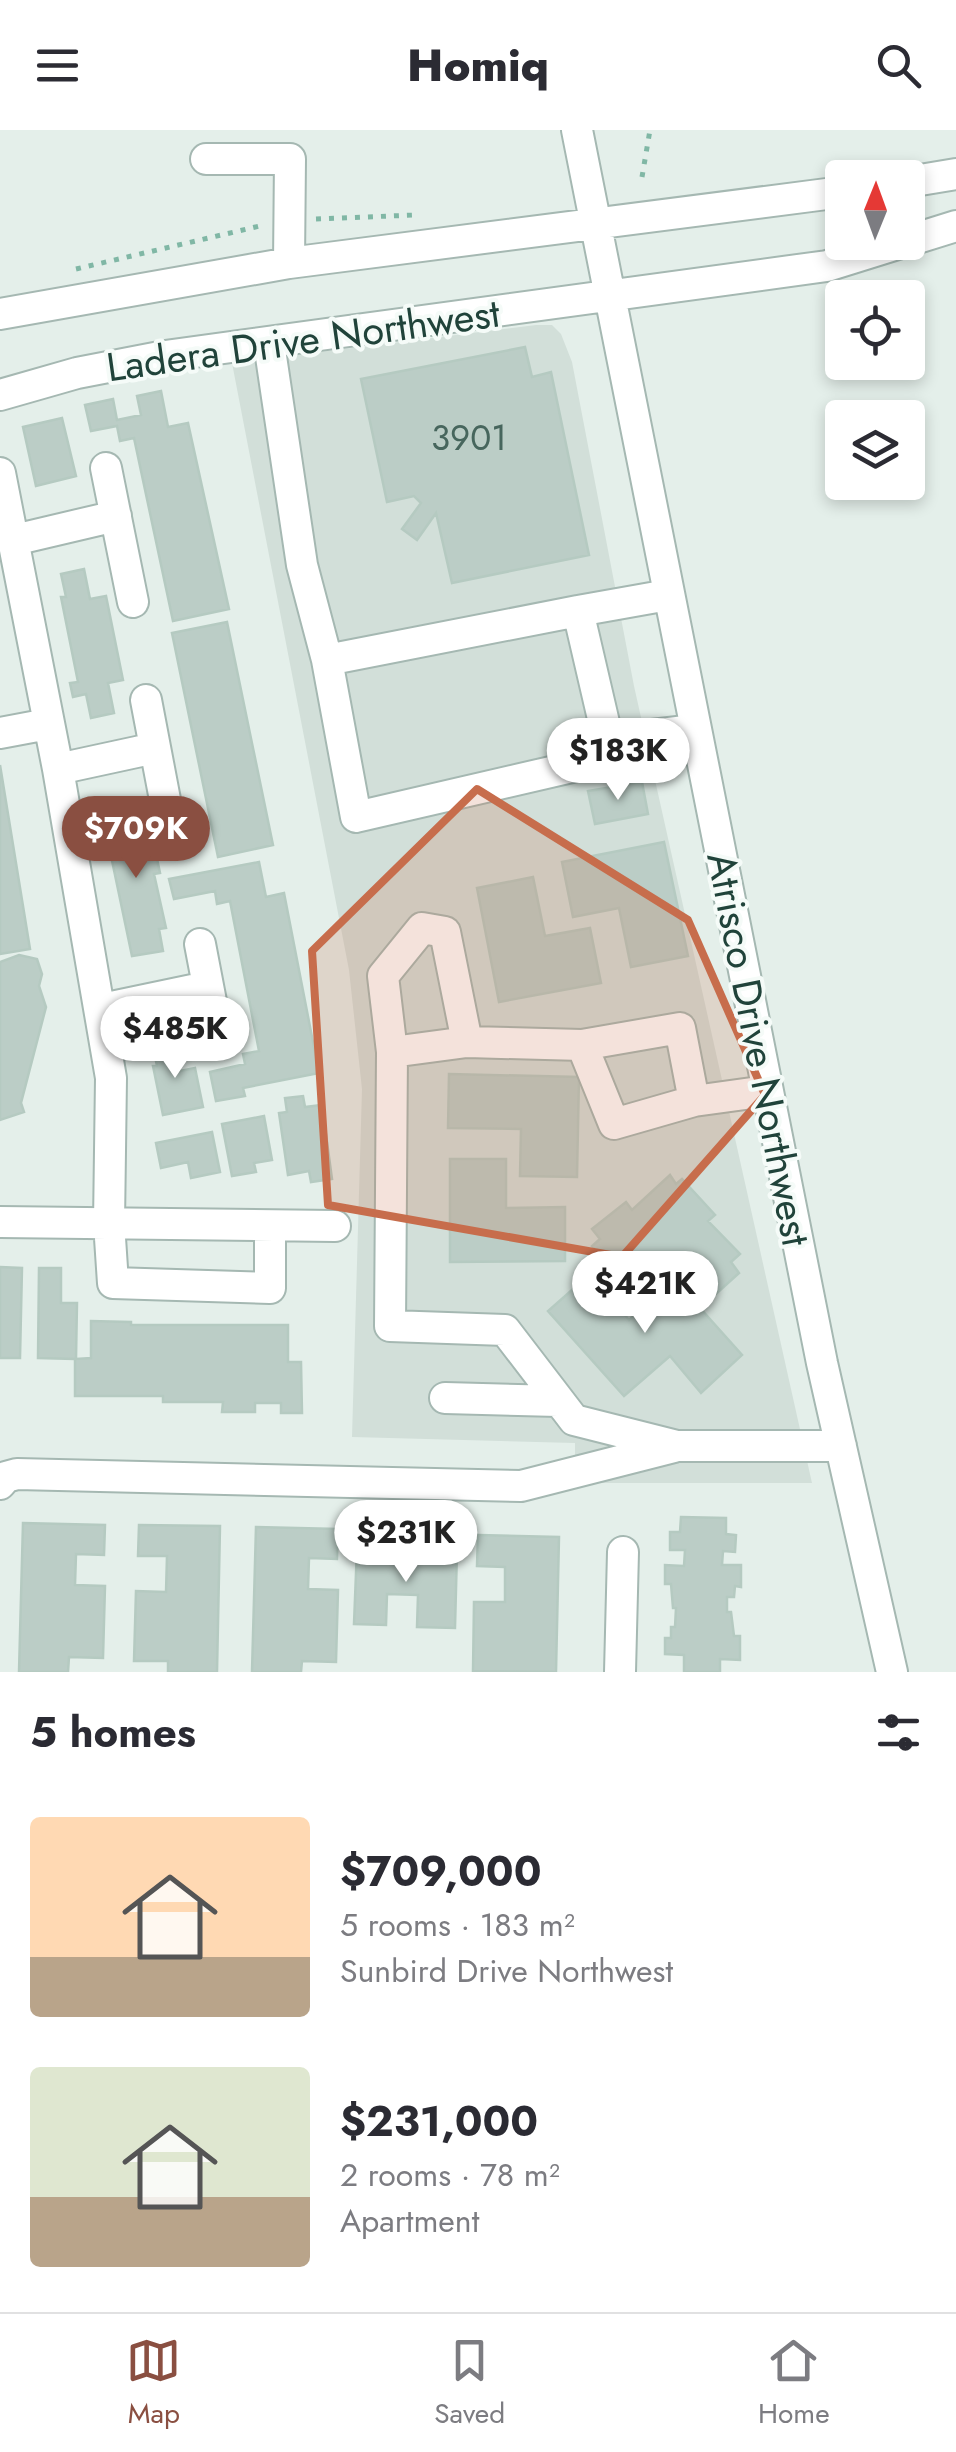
<!DOCTYPE html>
<meta charset="utf-8">
<style>
:root{--surface:#fff;--page:#f7f7f7;--text:#2b2b33;--muted:#7c7c81;--line:#e1e1e2;--accent:#8a4f41}
body{margin:0;font-family:Jost,sans-serif;background:var(--page);color:var(--text);height:100vh;display:flex;flex-direction:column;font-size:38px;white-space:nowrap}
*{box-sizing:border-box;margin:0}
p{font-size:32px;color:var(--muted)}
.icon{flex:none;width:55px;height:55px;fill:none;stroke:currentColor;stroke-width:2;stroke-linecap:round;stroke-linejoin:round}
.map{position:relative;height:1542px;overflow:hidden}
.panel{display:flex;flex-direction:column;background:var(--surface);flex:1}
.panel>*{flex:none}
.needle{width:65px;rotate:1deg}
.fabs{position:absolute;left:825px;top:30px;display:grid;gap:20px}
.fabs a{display:grid;place-items:center;width:100px;height:100px;border-radius:10px;background:var(--surface);box-shadow:0 5px 15px #0003;font-size:50px}
.price{position:absolute;translate:-50% -85px;padding:0 22px;border-radius:35px;background:#fff;color:#222;font-size:32px;line-height:65px;filter:drop-shadow(0 2px 5px #0008)}
.price::after{content:'';position:absolute;left:50%;top:60px;width:30px;height:22px;margin-left:-15px;background:inherit;clip-path:polygon(0 0,100% 0,50% 100%)}
.price.on{background:var(--accent);color:#fff}
ul{padding:0;list-style:none}
li{display:flex;align-items:center;gap:30px;height:250px;padding:0 30px}
li span{display:grid;place-items:center;flex:none;width:280px;height:200px;border-radius:10px;color:#555}
li>.icon{margin-inline-start:auto}
span .icon{width:120px;height:120px;fill:#fffc;stroke-width:1}
li b{font-size:42px}
h2{display:flex;justify-content:space-between;align-items:center;height:120px;padding:0 30px;font-size:42px}
header{display:flex;justify-content:space-between;align-items:center;height:130px;padding:0 30px;background:var(--surface);font-size:45px;font-weight:800}
.tab-bar{display:flex;justify-content:space-around;align-items:center;height:140px;border-top:2px solid var(--line);background:var(--surface);font-size:28px;color:var(--muted)}
.tab-bar a{display:grid;justify-items:center;gap:5px}
.tab-bar .on{color:var(--accent)}
.map>svg:first-child{display:block}
.built{fill:#d2dfd9}
.building{fill:#bbcdc6;stroke:#b5cac1;stroke-width:2.5}
.lines{fill:none;stroke-linecap:round;stroke-linejoin:round}
.minor-casing{stroke:#a5b8b2;stroke-width:34}
.path{stroke:#80b7a5;stroke-width:5;stroke-dasharray:5 8;stroke-linecap:butt}
.minor{stroke:#fff;stroke-width:30}
.marked{fill:#c76d4c;fill-opacity:0.2;stroke:#c76d4c;stroke-width:8;stroke-linejoin:round}
.labels{text-anchor:middle;stroke-width:8;stroke-linejoin:round;paint-order:stroke}
.number-label{font-size:35px;fill:#47665d}
.street-label{font-size:40px;fill:#20433a;stroke:#f5fbf8}
</style>
<header><svg class="icon" aria-label="menu" viewBox="0 0 24 24"><path d="M4 6h16M4 12h16M4 18h16"/></svg>Homiq<svg class="icon" aria-label="search" viewBox="0 0 24 24"><circle cx="10" cy="10" r="6"/><path d="M15 15l6 6"/></svg></header>
<div class="map">
<svg width="956" height="1542" viewBox="0 0 956 1542">
<rect width="100%" height="100%" fill="#e4efea"/>
<path class="built" d="M536,195H552L561,204L572,232L634,556L812,1353H575V1313L352,1307L362,959L349,840L232,233Z"/>
<path class="building" d="M525,217L532,247L551,242L589,425L452,453L436,383L417,410L402,399L421,373L414,366L387,372L361,249Z
M161,261L168,297L188,293L229,479L173,491L134,308L120,311L117,296L91,301L85,275L113,269L117,290L141,285L137,266Z
M62,288L76,346L36,356L23,297Z
M84,439L90,469L106,466L123,550L108,553L114,583L91,588L86,564L73,567L70,553L78,552L61,467H66L61,444Z
M227,492L273,715L218,727L172,503Z
M0,635L30,819L0,824Z
M642,652L648,684L595,694L588,661Z
M129,674L135,703L151,700L160,743L154,744L166,798L159,799L163,821L132,826L106,702L111,701L106,678Z
M664,712L688,826L631,837L619,778L573,787L562,732Z
M259,732L266,767L284,763L319,943L243,958L245,966L216,971L210,942L245,934L243,924L259,921L230,771L217,774L215,761L174,769L169,749Z
M533,747L545,806L590,798L601,853L499,872L477,758Z
M19,825L37,829L42,844L39,856L46,877L21,973L24,982L0,990V832Z
M173,908L180,941L195,938L203,977L163,985L153,936H157L152,912Z
M449,944L579,947L577,1047L520,1046L521,999L448,998Z
M303,966L305,977L322,975L332,1049L311,1052L309,1041L288,1045L279,983L287,982L285,968Z
M264,986L272,1030L254,1033L256,1042L232,1046L222,994Z
M212,1002L220,1042L191,1048L188,1032L161,1038L156,1013Z
M450,1029H506V1078L565,1077V1131L450,1132Z
M670,1045L676,1054L682,1049L715,1085L708,1091L740,1124L731,1132L739,1143L707,1172L664,1127L630,1158L592,1116L600,1109L592,1099L626,1072L632,1080Z
M0,1137L22,1138L20,1228H0Z
M39,1138H61V1173H77L76,1229L91,1228V1191L131,1192V1195H288V1232H301L302,1283H281V1273H255V1282H222L223,1272H163V1266H75V1229L38,1228Z
M590,1144L629,1190L674,1149L742,1225L701,1263L670,1226L624,1266L548,1181Z
M681,1387L726,1388V1404L736,1405L735,1422L723,1421L722,1435H741V1457L735,1456L734,1467H727V1482H731L734,1506H740V1530L720,1529V1542H684V1525L665,1524V1508H671V1497H675L676,1478H673L671,1454H665V1435L684,1436L685,1420H670V1402H680Z
M23,1393L105,1395L104,1425L76,1424L75,1455L105,1456L103,1528L69,1527L68,1542H19Z
M139,1395L220,1396L217,1542H168V1531H134L136,1461L166,1462L167,1426H138Z
M256,1397L338,1399L337,1429L309,1428L308,1459L338,1460L336,1532L302,1531L301,1542H252Z
M478,1405L559,1407L556,1542L473,1541L474,1472H505V1437L477,1436Z
M357,1418L457,1421L455,1498L417,1497L418,1465L387,1464L386,1495L354,1494Z"/>
<g class="lines">
<defs>
<path id="minor" d="M577,0L822,1233L892,1542
M206,29H290L289,133
M908,52L956,44
M908,111L956,96
M0,184L289,133L842,62
M269,213L302,435L327,530L356,687L594,632L644,606L694,600
M0,265L77,243L165,226L827,136L904,112
M106,338L133,472
M0,343L58,639L111,948L109,1093L113,1153L270,1158V1096
M14,410L116,386
M327,530L578,481
M146,570L166,675
M0,603L48,594
M611,623L578,481L668,465
M58,639L155,618
M200,814L218,908
M102,879L207,857
M582,915L614,994L694,971
M392,922L467,912
M767,961L694,971L680,898L582,915L467,912L445,802L422,798L383,846L392,922L390,1196L505,1200L574,1290L677,1316H841
M0,1092L335,1096
M445,1268L558,1271
M0,1354L6,1347L17,1344L521,1356L674,1317
M620,1542L623,1422"/>
</defs>
<use href="#minor" class="minor-casing"/>
<path class="path" d="M642,47L650,0
M316,89L415,85
M76,139L264,95"/>
<use href="#minor" class="minor"/>
</g>
<path class="marked" d="M477,659L688,790L765,965L622,1127L328,1075L312,821Z"/>
<g class="labels">
<g class="number-label">
<text x="469" y="320">3901</text>
</g>
<g class="street-label">
<text transform="translate(303 210) rotate(-8)" y="14">Ladera Drive Northwest</text>
<text transform="translate(759 919) rotate(79)" y="14">Atrisco Drive Northwest</text>
</g>
</g>
</svg>
<div class="fabs">
<a><svg class="needle" viewBox="-14 -14 28 28"><path d="M0-13l5 13h-10z" fill="#e53935"/><path d="M0 13l5-13h-10z" fill="#7c7c81"/></svg></a>
<a><svg class="icon" aria-label="locate" viewBox="0 0 24 24"><circle cx="12" cy="12" r="6"/><path d="M12 2v4M12 18v4M2 12h4M18 12h4"/></svg></a>
<a><svg class="icon" aria-label="layers" viewBox="0 0 24 24"><path d="M12 4l9 5-9 5-9-5zM3 14l9 5 9-5"/></svg></a>
</div>
<b class="price" style="left:618px;top:673px">$183K</b>
<b class="price on" style="left:136px;top:751px">$709K</b>
<b class="price" style="left:175px;top:951px">$485K</b>
<b class="price" style="left:645px;top:1206px">$421K</b>
<b class="price" style="left:406px;top:1455px">$231K</b>
</div>
<section class="panel">
<h2>5 homes<svg class="icon" aria-label="filters" viewBox="0 0 24 24"><path d="M4 7h16M4 17h16"/><circle cx="9" cy="7" r="2"/><circle cx="15" cy="17" r="2"/></svg></h2>
<ul>
<li><span style="background:linear-gradient(#ffd9b3 70%,#b9a48a 0)"><svg class="icon" aria-label="home" viewBox="0 0 24 24"><path d="M3 11l9-7 9 7M6 9v11h12V9"/></svg></span><div><b>$709,000</b><p>5 rooms · 183 m²</p><p>Sunbird Drive Northwest</p></div></li>
<li><span style="background:linear-gradient(#dfe7d0 65%,#b9a48a 0)"><svg class="icon" aria-label="home" viewBox="0 0 24 24"><path d="M3 11l9-7 9 7M6 9v11h12V9"/></svg></span><div><b>$231,000</b><p>2 rooms · 78 m²</p><p>Apartment</p></div></li>
</ul>
</section>
<nav class="tab-bar">
<a class="on"><svg class="icon" aria-label="map" viewBox="0 0 24 24"><path d="M3 6l6-2 6 2 6-2v14l-6 2-6-2-6 2zM9 4v14M15 6v14"/></svg>Map</a>
<a><svg class="icon" aria-label="saved" viewBox="0 0 24 24"><path d="M7 4h10v16l-5-4-5 4z"/></svg>Saved</a>
<a><svg class="icon" aria-label="home" viewBox="0 0 24 24"><path d="M3 11l9-7 9 7M6 9v11h12V9"/></svg>Home</a>
</nav>
